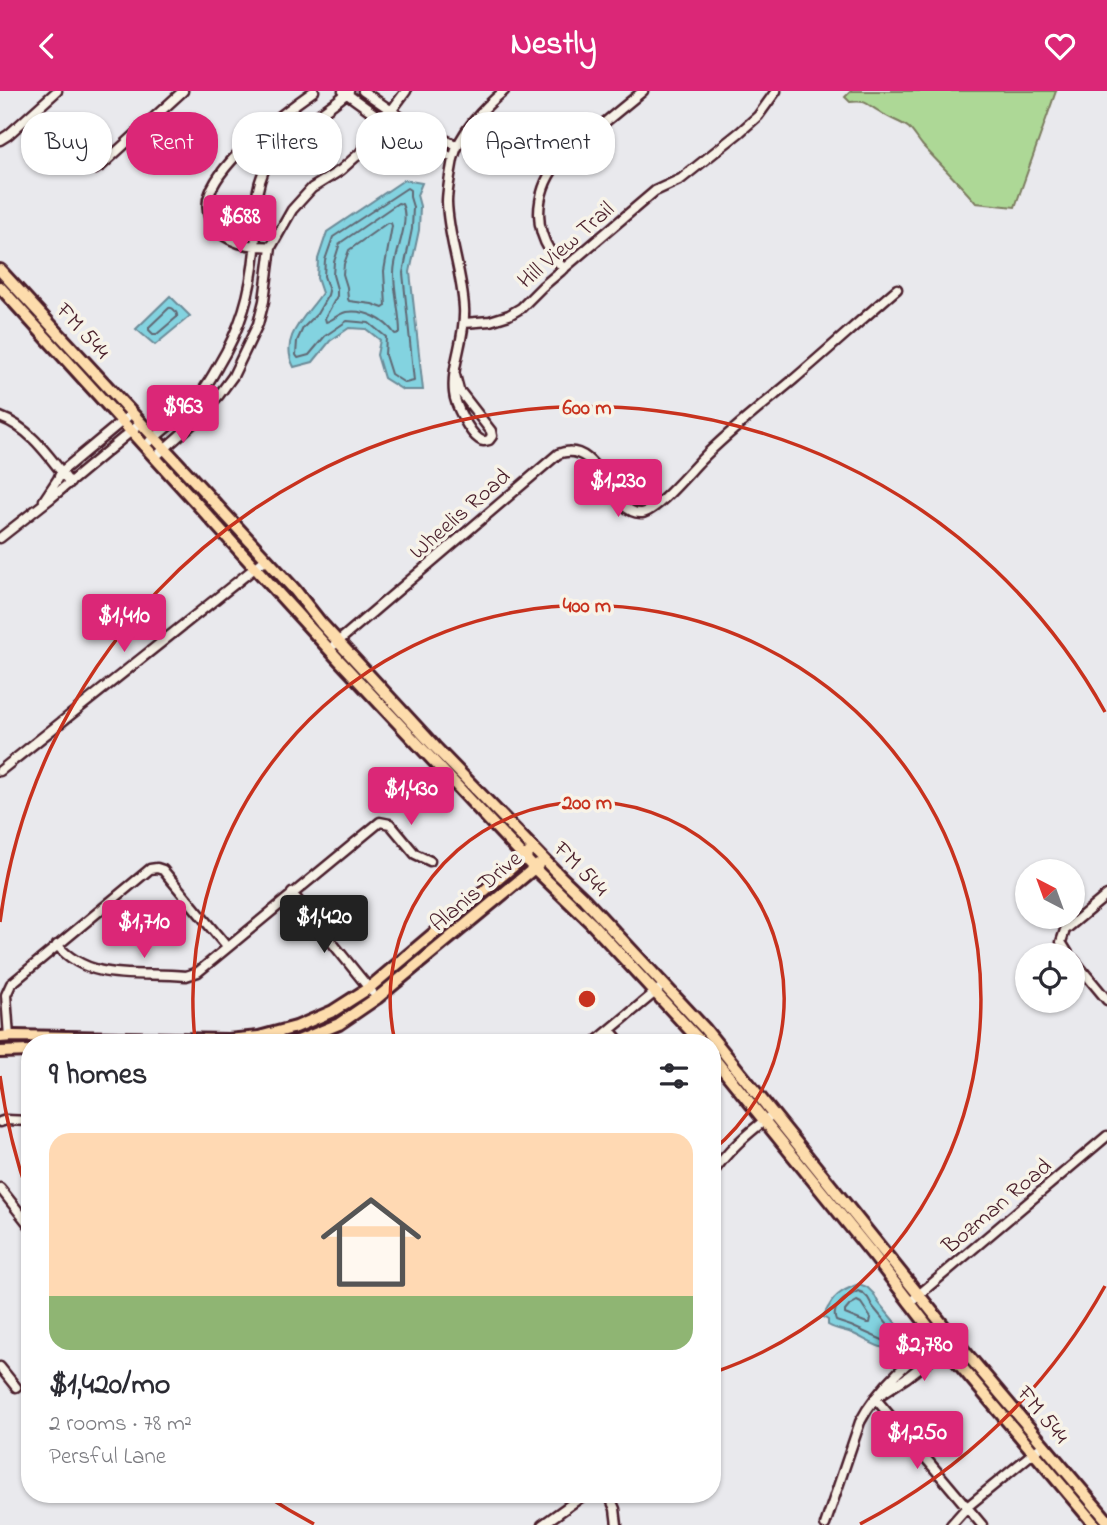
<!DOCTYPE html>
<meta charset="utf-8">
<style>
:root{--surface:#fff;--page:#f7f7f7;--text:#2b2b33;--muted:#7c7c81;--accent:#db2777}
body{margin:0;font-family:"Indie Flower",sans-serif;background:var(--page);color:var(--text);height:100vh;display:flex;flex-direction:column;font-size:26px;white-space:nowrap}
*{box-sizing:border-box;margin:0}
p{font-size:23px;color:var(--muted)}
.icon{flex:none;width:38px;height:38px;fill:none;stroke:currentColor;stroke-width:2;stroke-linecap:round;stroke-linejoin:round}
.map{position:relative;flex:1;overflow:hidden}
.side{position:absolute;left:21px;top:943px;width:700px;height:469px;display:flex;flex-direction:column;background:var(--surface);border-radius:28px;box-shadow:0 2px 5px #0004}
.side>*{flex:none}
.guide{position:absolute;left:21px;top:21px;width:700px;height:63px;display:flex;gap:14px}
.needle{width:46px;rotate:319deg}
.tools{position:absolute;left:1015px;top:768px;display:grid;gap:14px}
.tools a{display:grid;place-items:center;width:70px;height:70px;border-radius:50%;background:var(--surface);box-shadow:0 2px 5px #0004;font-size:35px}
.price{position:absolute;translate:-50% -60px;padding:0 16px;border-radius:7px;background:var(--accent);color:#fff;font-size:23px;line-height:46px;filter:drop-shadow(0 2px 4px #0008)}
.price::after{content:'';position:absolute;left:50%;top:42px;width:21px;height:16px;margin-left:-10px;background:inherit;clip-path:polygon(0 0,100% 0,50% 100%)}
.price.on{background:#222;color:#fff}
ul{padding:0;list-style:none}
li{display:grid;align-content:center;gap:14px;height:371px;padding:0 28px}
li span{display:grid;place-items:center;height:217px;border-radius:21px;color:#555}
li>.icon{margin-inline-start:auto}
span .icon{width:126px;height:126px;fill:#fffc;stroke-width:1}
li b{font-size:30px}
h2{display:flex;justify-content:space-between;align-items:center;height:84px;padding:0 28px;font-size:30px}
.tag{padding:0 24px;border-radius:28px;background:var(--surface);box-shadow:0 2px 5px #0004;font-size:24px;line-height:63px}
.tag.on{background:var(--accent);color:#fff}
header{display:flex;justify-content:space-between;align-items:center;height:91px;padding:0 28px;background:var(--accent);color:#fff;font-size:32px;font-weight:800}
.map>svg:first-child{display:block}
.green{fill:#add896;stroke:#7c7c60;stroke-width:2}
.water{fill:#83d3e0;stroke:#6c8b98;stroke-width:2}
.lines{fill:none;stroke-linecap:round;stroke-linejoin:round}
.shore{stroke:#616773;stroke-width:2}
.minor-casing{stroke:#4a1f2b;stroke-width:13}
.major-casing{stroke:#4a1f2b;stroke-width:16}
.minor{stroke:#f7f3e8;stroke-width:8}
.major{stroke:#fddcac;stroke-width:10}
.ring{fill:none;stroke:#c8321e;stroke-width:3.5}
.labels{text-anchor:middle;stroke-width:7;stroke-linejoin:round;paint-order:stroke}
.street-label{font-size:23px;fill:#4a1f2b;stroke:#f7f3e8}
.centre{fill:#c8321e;stroke:#f7f3e8;stroke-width:3.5}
.ring-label{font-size:21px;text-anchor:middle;font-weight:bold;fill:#c8321e;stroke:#f7f3e8;stroke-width:7;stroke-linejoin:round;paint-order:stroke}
</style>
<header><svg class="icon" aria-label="back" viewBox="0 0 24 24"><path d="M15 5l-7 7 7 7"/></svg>Nestly<svg class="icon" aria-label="heart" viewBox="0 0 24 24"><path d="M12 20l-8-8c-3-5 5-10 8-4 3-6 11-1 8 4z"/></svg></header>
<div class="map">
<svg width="1107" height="1434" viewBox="0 0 1107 1434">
<rect width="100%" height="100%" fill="#e9e9ed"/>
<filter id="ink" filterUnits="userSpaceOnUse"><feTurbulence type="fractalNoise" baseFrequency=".0143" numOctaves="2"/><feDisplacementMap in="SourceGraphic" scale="14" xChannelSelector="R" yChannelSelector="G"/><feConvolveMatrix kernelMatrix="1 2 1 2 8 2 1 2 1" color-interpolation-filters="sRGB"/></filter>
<g filter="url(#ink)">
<path class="green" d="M851,0H1056L1015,116L976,112C959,92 941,74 923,55C918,49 914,42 909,37C900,30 889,28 880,21C866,13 867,9 850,11L845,6Z"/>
<path class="water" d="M404,89L422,92L417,104L420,115L419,139L410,181L423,299H403L384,287L377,264L380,249L366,238L349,237L330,250L313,271L294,276C278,246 307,225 322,202L317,187L318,168L327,141Z
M170,205L190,225L155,254L136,238Z
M859,1193L867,1196L874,1203L878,1211L909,1248C888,1270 871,1249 849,1241C841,1239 835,1238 828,1234V1229L823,1226C825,1222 827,1218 829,1215C836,1202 846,1198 859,1193Z"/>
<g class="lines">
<path class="shore" d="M407,97L410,99V106L413,116L412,138L403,182L414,290L405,292L391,283L385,264L386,246L369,232L347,230L325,245L309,264L298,267L296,264L297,250L303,237L317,223L328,204L329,200L324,185L325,169L333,146Z
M398,112L402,113C411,132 394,161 394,182C394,202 400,222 400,242L395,243C384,228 365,218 346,221C338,223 333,229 326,231L325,227L337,205V198L333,184L334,171L340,152Z
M387,132H391L392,135L384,180L386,215L383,217L372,213L349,210L348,208L347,196L343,183L344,173L349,159Z
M169,217C173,216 178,222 177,226L157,243H153L149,239V236Z
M858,1200L863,1202L868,1207L873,1216L897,1245L896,1249L887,1251L851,1235L836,1230C830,1215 846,1206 858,1200Z
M857,1210L861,1212L871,1227L870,1232H867L845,1223V1220L850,1214Z"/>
<defs>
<path id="minor" d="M343,0L401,42L453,67
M363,0L409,32L458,55
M37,18L86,74L95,78L102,74L183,0
M0,49L8,44L57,0
M271,156C261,155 248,155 239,152C227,148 214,140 210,129C207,120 206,111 210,102C222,68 284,21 314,0
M564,178C559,172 554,167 550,160C530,128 539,89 565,64L643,0
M464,232L490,230L509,224L521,217L542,196L655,100L681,88L740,41L758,25L776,0
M455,284L459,299L491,340L492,345L489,349C485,350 483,351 479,348C469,341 455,314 454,302C451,273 466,246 464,217C462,181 448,146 447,111C447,99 451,80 453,68C459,43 484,16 504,0
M0,326C31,337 50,367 70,392
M150,350C168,336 187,320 201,302C207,294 213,284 218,275C241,237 251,202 255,159C258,124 250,98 272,65C290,37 325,23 349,0
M154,367L197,329L219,304L233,285L258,233L264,210L271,156L292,119L312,97L341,79L360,62L406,0
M44,409L58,388L61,381L132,322
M0,447L51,407L141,332
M334,554L558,363C601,346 609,425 642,422C657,420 689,381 701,369C729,340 762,315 793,289C828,259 862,228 897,198
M0,680L266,468
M292,802L372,901
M57,854C91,893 141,880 186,885L198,881L380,731L390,733L415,763L430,770
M1069,864L1061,851L1065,839L1107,804
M1073,868L1107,909
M610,939L621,952
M9,946L6,904L11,893L150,778L157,777L163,779L227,856
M594,952L659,898
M0,1031L6,1029L30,1030
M712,1083C728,1059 747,1043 769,1026
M0,1097L30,1135
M909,1212L1107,1045
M0,1276L16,1296
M880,1304L906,1287L949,1254
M875,1307L982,1434
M609,1404L615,1418L617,1434
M542,1434L584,1404
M825,1434L860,1331C879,1294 915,1265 947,1239
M951,1434L967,1416L1038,1358"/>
<path id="major" d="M0,179L295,499L321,532L435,656L559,784L584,808L705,938L955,1249L1107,1429
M0,196L338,568L534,777L591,832L702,952
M0,946L13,945L228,949L259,946L296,936L333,920L369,897L529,762
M293,952L339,933L377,907L538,774
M0,961L30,960
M712,965L874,1165L937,1247L1095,1434"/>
</defs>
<use href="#minor" class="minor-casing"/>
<use href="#major" class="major-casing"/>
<use href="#minor" class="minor"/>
<use href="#major" class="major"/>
</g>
</g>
<g class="ring">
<path d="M395 951A197 197 0 1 1 712 1060"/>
<path d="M195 949A394 394 0 1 1 715 1281"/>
<path d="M1105 1195A592 592 0 0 1 860 1433M314 1433A592 592 0 0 1 265 1404M29 1106A592 592 0 0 1 0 985M0 831A592 592 0 0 1 1105 621"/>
</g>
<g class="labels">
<g class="street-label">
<text transform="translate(565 153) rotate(-41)" y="8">Hill View Trail</text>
<text transform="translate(84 239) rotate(47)" y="8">FM 544</text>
<text transform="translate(459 422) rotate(-41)" y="8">Wheelis Road</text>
<text transform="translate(582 777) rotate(45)" y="8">FM 544</text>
<text transform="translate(475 799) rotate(-40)" y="8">Alanis Drive</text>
<text transform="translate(996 1114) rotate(-40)" y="8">Bozman Road</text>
<text transform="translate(1044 1323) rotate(50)" y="8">FM 544</text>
</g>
</g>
<circle cx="587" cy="908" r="10" class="centre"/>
<g class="ring-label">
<text x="587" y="323">600 m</text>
<text x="587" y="521">400 m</text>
<text x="587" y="718">200 m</text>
</g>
</svg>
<div class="tools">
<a><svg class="needle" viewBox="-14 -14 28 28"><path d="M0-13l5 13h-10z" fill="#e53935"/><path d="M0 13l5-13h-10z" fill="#7c7c81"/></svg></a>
<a><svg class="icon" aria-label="locate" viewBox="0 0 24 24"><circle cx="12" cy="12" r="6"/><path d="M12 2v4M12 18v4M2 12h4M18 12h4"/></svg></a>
</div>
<b class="price" style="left:240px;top:164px">$688</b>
<b class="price" style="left:183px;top:354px">$963</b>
<b class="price" style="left:618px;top:428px">$1,230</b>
<b class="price" style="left:124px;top:563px">$1,410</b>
<b class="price" style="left:411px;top:736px">$1,430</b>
<b class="price on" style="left:324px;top:864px">$1,420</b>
<b class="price" style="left:144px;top:869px">$1,710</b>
<b class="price" style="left:924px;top:1292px">$2,780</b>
<b class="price" style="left:917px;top:1380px">$1,250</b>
<div class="guide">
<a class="tag">Buy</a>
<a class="tag on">Rent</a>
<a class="tag">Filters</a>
<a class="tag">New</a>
<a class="tag">Apartment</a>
</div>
<section class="side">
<h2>9 homes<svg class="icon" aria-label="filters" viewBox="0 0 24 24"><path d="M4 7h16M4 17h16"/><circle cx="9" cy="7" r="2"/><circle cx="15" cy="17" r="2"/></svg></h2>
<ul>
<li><span style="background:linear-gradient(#ffd9b3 75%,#8fb573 0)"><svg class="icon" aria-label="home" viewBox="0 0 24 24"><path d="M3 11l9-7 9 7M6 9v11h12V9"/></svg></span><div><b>$1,420/mo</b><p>2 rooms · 78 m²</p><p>Persful Lane</p></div></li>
</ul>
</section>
</div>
